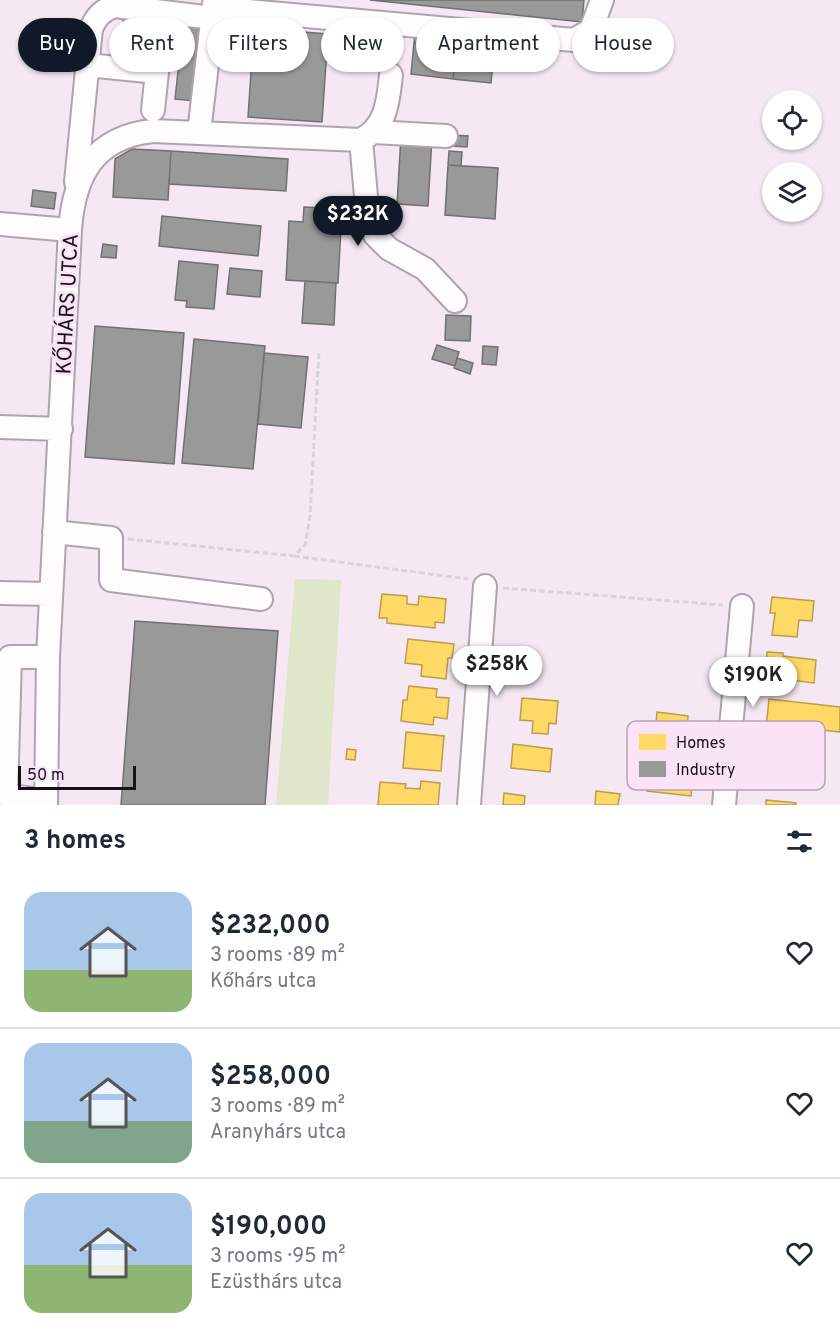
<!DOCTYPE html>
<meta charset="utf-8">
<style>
:root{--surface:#fff;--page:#f2f2f3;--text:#1f2937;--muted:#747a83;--line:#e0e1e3;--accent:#111827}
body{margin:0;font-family:Overpass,sans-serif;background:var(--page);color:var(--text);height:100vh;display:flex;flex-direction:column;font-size:22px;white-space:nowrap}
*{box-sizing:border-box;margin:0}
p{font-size:20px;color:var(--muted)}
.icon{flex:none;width:33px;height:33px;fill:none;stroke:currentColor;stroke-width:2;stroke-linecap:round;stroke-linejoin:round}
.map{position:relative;height:805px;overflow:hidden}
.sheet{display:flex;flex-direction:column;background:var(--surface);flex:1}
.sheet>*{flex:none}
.guide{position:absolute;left:18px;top:18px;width:804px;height:54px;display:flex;gap:12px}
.tools{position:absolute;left:762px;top:90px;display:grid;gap:12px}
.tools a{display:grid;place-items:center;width:60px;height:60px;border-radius:50%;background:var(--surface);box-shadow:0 2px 4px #0004;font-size:30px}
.scale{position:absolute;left:18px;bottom:15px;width:118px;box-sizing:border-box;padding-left:6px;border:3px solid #181017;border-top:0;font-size:16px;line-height:21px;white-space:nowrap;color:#181017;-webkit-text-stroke:4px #fae3f7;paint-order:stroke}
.price{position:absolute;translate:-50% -51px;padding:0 14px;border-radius:21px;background:#fff;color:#222;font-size:20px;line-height:39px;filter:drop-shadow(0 2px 3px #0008)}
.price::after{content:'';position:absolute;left:50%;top:36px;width:18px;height:14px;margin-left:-9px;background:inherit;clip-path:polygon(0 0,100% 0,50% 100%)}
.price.current{background:var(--accent);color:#fff}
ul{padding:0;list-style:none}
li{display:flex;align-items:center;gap:18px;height:150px;padding:0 24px}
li+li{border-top:2px solid var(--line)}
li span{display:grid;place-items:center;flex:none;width:168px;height:120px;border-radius:18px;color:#555}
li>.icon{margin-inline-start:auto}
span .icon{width:72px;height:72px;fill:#fffc;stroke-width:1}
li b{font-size:26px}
h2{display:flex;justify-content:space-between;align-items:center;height:72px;padding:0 24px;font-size:26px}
.tag{padding:0 21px;border-radius:27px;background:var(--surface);box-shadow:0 2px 4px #0004;font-size:21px;line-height:54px}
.tag.current{background:var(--accent);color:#fff}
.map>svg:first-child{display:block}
.green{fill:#e0e6ca}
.homes{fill:#ffd966;stroke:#ba9d4e;stroke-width:1.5}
.industry{fill:#999;stroke:#727072;stroke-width:1.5}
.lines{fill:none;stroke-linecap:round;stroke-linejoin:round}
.minor-casing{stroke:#aea4ad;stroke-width:26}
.path{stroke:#d9d4d8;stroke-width:3;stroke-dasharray:6 3;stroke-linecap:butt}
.minor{stroke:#fefcfd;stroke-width:22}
.labels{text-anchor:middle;stroke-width:6;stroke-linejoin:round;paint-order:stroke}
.street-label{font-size:21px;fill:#181017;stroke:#fae3f7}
.key{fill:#fae3f7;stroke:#b6a4b4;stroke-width:1.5}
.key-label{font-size:16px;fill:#181017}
</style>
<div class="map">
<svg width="840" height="805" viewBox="0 0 840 805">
<rect width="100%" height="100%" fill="#f5e8f3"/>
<path class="green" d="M295,579L341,580L328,805H276Z"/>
<path class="homes" d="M382,594L407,596V604L418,605L419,596L446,599L444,623L435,622V628L387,623V618H379Z
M772,597L814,601L812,621L799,620L797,637L772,635L775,613H770Z
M408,639L454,644L452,658H448L446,679L421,676L422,665L405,663Z
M767,652L783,653V656L816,660L814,683L784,679L783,687L771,686L772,678H768V669H766Z
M409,686L437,689L436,697L449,698L447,719L434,717L433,725L401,721L403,700H407Z
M522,698L558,701L556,724L549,723L548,734L532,733L533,721L520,720Z
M769,699L840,707V732L805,728L803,742L765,738Z
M657,712L688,716L687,733L700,735L698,752L661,748L663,734L655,733Z
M406,732L444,736L441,771L403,768Z
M513,744L552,749L550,772L511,768Z
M347,749L356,750L355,760L346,759Z
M651,757L703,762L701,785L692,784L691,796L647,791Z
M421,781L440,783L438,805H378L380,782L406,784L405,788L420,789Z
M596,791L620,794L618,805H595Z
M504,793L525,796L524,805H503Z
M766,800L796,803V805H766Z"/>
<path class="industry" d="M370,0H584L582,22Z
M124,14L205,22L196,101L175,99L179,62L119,56Z
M254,28L328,34L322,122L248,117Z
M415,32L496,41L494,52L414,43Z
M503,39L518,41L516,58L501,56Z
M518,41L536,42L534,60L516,58Z
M414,43L457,48L453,79L411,74Z
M457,48L494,52L491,83L453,79Z
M453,135L468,136L467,147L452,146Z
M401,136L432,138L428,206L397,204Z
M132,149L171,151L168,200L113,197L115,159Z
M171,151L288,159L286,191L169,184Z
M449,151L462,152L461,166L448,165Z
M448,165L498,168L495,219L445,215Z
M33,190L56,193L54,209L31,206Z
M304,207L342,209L338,283L286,280L289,221L303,222Z
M162,216L261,226L258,256L159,246Z
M103,244L117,246L116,258L101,257Z
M179,261L218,265L214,309L186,307L187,301L175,300Z
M230,268L262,271L260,297L227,294Z
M305,281L336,283L334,325L302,323Z
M446,315L471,316L470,341L445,340Z
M95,326L184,333L174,464L85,457Z
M194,339L265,346L253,469L182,463Z
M437,345L459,352L455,366L432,359Z
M483,346L498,347L496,365L482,364Z
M264,353L308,357L301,428L258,424Z
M457,358L473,363L470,374L454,368Z
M135,621L278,631L265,805H121Z"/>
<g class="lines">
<defs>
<path id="minor" d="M214,8L574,40L591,30L602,0
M87,65L157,72L153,110
M374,132L446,136
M199,133L214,4
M361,140L367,208L375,235L389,249L425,269L455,301
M76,182L91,29C96,17 102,10 115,6L213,18
M0,224L70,230
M0,427L61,429
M54,532L111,538V580L261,599
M0,593L51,594
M46,801L6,795L10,657H48
M46,805L48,657L70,230C74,175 94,137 153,131L361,140C387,126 388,101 391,75
M469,805L485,586
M724,805L742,606"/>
</defs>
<use href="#minor" class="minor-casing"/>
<path class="path" d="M128,539L294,556L305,545L310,516L319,350
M294,556L468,579
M503,588L723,605"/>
<use href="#minor" class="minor"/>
</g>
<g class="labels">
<g class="street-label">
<text transform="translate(67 304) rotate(-87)" y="7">KŐHÁRS UTCA</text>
</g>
</g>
<rect x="627" y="721" width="198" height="69" rx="9" class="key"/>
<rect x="639" y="734" width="27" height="16" fill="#ffd966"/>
<rect x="639" y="761" width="27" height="16" fill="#999"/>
<g class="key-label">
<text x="676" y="748">Homes</text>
<text x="676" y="775">Industry</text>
</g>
</svg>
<div class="tools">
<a><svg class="icon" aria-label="locate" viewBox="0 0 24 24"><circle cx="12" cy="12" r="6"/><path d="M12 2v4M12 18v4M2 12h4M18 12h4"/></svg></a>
<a><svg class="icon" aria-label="layers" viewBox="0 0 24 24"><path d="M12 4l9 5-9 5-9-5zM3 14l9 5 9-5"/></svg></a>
</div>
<div class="scale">50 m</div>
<b class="price current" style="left:358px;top:247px">$232K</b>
<b class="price" style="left:497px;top:697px">$258K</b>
<b class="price" style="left:753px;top:708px">$190K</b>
<div class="guide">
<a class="tag current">Buy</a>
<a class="tag">Rent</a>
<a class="tag">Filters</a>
<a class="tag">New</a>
<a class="tag">Apartment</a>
<a class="tag">House</a>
</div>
</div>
<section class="sheet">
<h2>3 homes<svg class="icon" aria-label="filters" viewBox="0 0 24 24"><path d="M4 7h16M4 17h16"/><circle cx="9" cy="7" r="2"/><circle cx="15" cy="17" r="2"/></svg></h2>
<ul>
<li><span style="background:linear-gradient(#a9c7e8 65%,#8fb573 0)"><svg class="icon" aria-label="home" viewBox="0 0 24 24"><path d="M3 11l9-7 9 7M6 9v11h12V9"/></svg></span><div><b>$232,000</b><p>3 rooms · 89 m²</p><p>Kőhárs utca</p></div><svg class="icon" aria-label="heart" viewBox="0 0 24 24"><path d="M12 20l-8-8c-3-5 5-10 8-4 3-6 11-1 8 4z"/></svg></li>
<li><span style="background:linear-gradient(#a9c7e8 65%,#7fa58c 0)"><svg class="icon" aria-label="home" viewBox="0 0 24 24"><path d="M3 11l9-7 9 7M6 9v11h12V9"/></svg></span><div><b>$258,000</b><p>3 rooms · 89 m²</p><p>Aranyhárs utca</p></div><svg class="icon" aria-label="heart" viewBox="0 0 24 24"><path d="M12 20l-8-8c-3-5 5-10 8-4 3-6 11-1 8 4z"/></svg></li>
<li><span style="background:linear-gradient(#a9c7e8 60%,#8fb573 0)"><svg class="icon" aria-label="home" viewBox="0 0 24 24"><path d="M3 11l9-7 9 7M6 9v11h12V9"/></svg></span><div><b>$190,000</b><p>3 rooms · 95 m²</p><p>Ezüsthárs utca</p></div><svg class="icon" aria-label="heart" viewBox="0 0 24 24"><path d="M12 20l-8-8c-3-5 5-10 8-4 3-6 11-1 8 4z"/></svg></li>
</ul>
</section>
